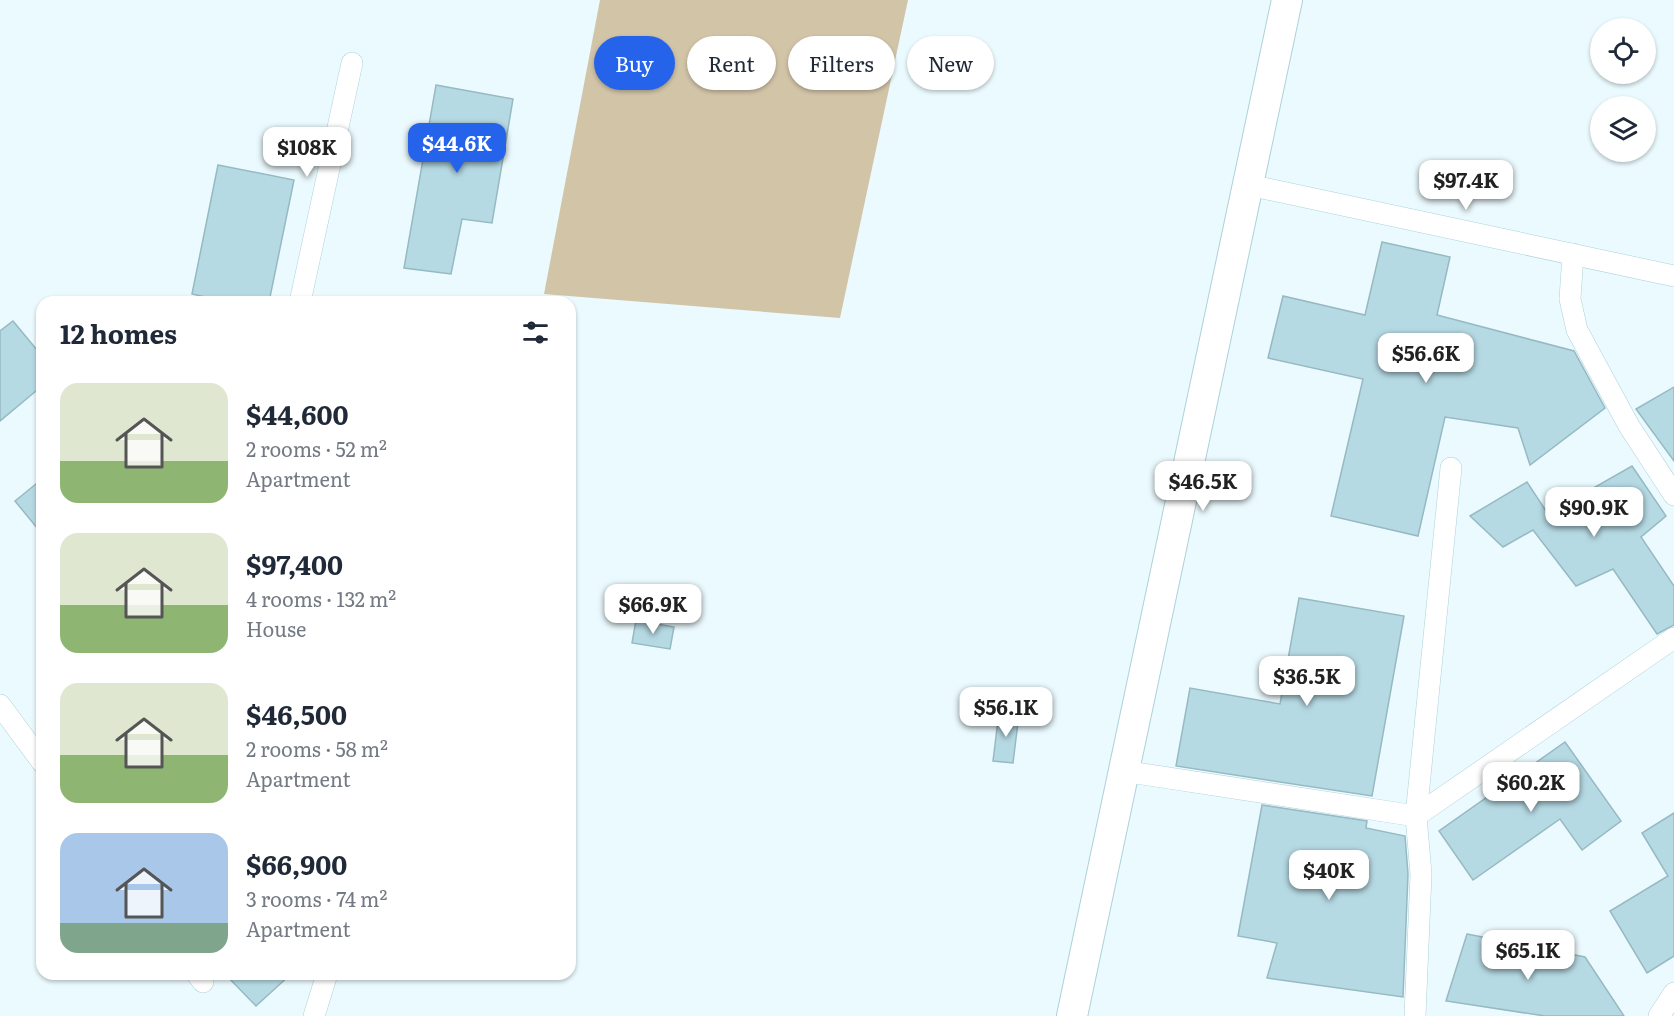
<!DOCTYPE html>
<meta charset="utf-8">
<style>
:root{--surface:#fff;--page:#f2f2f3;--text:#1f2937;--muted:#747a83;--accent:#2563eb}
body{margin:0;font-family:Literata,serif;background:var(--page);color:var(--text);height:100vh;display:flex;flex-direction:column;font-size:22px;white-space:nowrap}
*{box-sizing:border-box;margin:0}
p{font-size:20px;color:var(--muted)}
.icon{flex:none;width:33px;height:33px;fill:none;stroke:currentColor;stroke-width:2;stroke-linecap:round;stroke-linejoin:round}
.map{position:relative;flex:1;overflow:hidden}
.details{position:absolute;left:36px;top:296px;width:540px;height:684px;display:flex;flex-direction:column;background:var(--surface);border-radius:18px;box-shadow:0 2px 4px #0004}
.details>*{flex:none}
.guide{position:absolute;left:594px;top:36px;width:570px;height:54px;display:flex;gap:12px}
.buttons{position:absolute;left:1590px;top:18px;display:grid;gap:12px}
.buttons a{display:grid;place-items:center;width:66px;height:66px;border-radius:50%;background:var(--surface);box-shadow:0 2px 4px #0004;font-size:30px}
.price{position:absolute;translate:-50% -51px;padding:0 14px;border-radius:12px;background:#fff;color:#222;font-size:20px;line-height:39px;filter:drop-shadow(0 2px 3px #0008)}
.price::after{content:'';position:absolute;left:50%;top:36px;width:18px;height:14px;margin-left:-9px;background:inherit;clip-path:polygon(0 0,100% 0,50% 100%)}
.price.on{background:var(--accent);color:#fff}
ul{padding:0;list-style:none}
li{display:flex;align-items:center;gap:18px;height:150px;padding:0 24px}
li span{display:grid;place-items:center;flex:none;width:168px;height:120px;border-radius:18px;color:#555}
li>.icon{margin-inline-start:auto}
span .icon{width:72px;height:72px;fill:#fffc;stroke-width:1}
li b{font-size:26px}
h2{display:flex;justify-content:space-between;align-items:center;height:72px;padding:0 24px;font-size:26px}
.chip{padding:0 21px;border-radius:27px;background:var(--surface);box-shadow:0 2px 4px #0004;font-size:21px;line-height:54px}
.chip.on{background:var(--accent);color:#fff}
.map>svg:first-child{display:block}
.green{fill:#d2c4a7}
.building{fill:#b6dae4;stroke:#96b9c2;stroke-width:1.5}
.lines{fill:none;stroke-linecap:round;stroke-linejoin:round}
.street-casing{stroke:#add1da;stroke-width:22}
.secondary-casing{stroke:#add1da;stroke-width:32}
.street{stroke:#fff;stroke-width:21}
.secondary{stroke:#fff;stroke-width:30}
</style>
<div class="map">
<svg width="1674" height="1016" viewBox="0 0 1674 1016">
<rect width="100%" height="100%" fill="#ebfafe"/>
<path class="green" d="M600,0H908L840,318L544,294Z"/>
<path class="building" d="M436,85L513,99L492,223L462,219L451,274L404,268Z
M218,165L294,180L269,302H227L192,294Z
M1382,242L1450,257L1437,315L1574,351L1605,408L1530,465L1518,428L1445,417L1418,536L1331,516L1363,379L1268,358L1283,296L1365,315Z
M13,321L42,356V386L0,421V331Z
M1674,387V461L1636,409Z
M1632,466L1666,516L1641,537L1674,586V625L1657,634L1613,569L1576,586L1533,530L1503,547L1470,516L1527,482L1548,514Z
M42,479V534L15,501Z
M1299,598L1404,616L1372,796L1176,766L1190,688L1280,704Z
M636,620L674,627L670,649L632,643Z
M999,712L1019,714L1013,763L993,761Z
M1565,742L1621,821L1582,850L1560,819L1473,880L1439,831Z
M1262,805L1367,821L1366,828L1405,836L1408,874L1403,997L1267,978L1277,943L1238,936Z
M1674,813V956L1647,973L1610,911L1668,876L1642,833Z
M1467,934L1585,957L1624,1016H1545L1446,1001Z
M225,974H291L256,1006Z"/>
<g class="lines">
<defs>
<path id="street" d="M1249,185L1674,276
M1573,254L1570,299L1577,330L1629,426L1674,495
M300,302L352,63
M0,705L42,762
M1123,771L1416,816L1674,638
M197,974L203,982
M314,1016L327,974
M1415,1016L1421,874L1416,816L1451,468
M1659,1016L1674,993"/>
<path id="secondary" d="M1072,1016L1287,0"/>
</defs>
<use href="#street" class="street-casing"/>
<use href="#secondary" class="secondary-casing"/>
<use href="#street" class="street"/>
<use href="#secondary" class="secondary"/>
</g>
</svg>
<div class="buttons">
<a><svg class="icon" aria-label="locate" viewBox="0 0 24 24"><circle cx="12" cy="12" r="6"/><path d="M12 2v4M12 18v4M2 12h4M18 12h4"/></svg></a>
<a><svg class="icon" aria-label="layers" viewBox="0 0 24 24"><path d="M12 4l9 5-9 5-9-5zM3 14l9 5 9-5"/></svg></a>
</div>
<b class="price on" style="left:457px;top:174px">$44.6K</b>
<b class="price" style="left:307px;top:178px">$108K</b>
<b class="price" style="left:1466px;top:211px">$97.4K</b>
<b class="price" style="left:1426px;top:384px">$56.6K</b>
<b class="price" style="left:1203px;top:512px">$46.5K</b>
<b class="price" style="left:1594px;top:538px">$90.9K</b>
<b class="price" style="left:653px;top:635px">$66.9K</b>
<b class="price" style="left:1307px;top:707px">$36.5K</b>
<b class="price" style="left:1006px;top:738px">$56.1K</b>
<b class="price" style="left:1531px;top:813px">$60.2K</b>
<b class="price" style="left:1329px;top:901px">$40K</b>
<b class="price" style="left:1528px;top:981px">$65.1K</b>
<div class="guide">
<a class="chip on">Buy</a>
<a class="chip">Rent</a>
<a class="chip">Filters</a>
<a class="chip">New</a>
</div>
<section class="details">
<h2>12 homes<svg class="icon" aria-label="filters" viewBox="0 0 24 24"><path d="M4 7h16M4 17h16"/><circle cx="9" cy="7" r="2"/><circle cx="15" cy="17" r="2"/></svg></h2>
<ul>
<li><span style="background:linear-gradient(#dfe7d0 65%,#8fb573 0)"><svg class="icon" aria-label="home" viewBox="0 0 24 24"><path d="M3 11l9-7 9 7M6 9v11h12V9"/></svg></span><div><b>$44,600</b><p>2 rooms · 52 m²</p><p>Apartment</p></div></li>
<li><span style="background:linear-gradient(#dfe7d0 60%,#8fb573 0)"><svg class="icon" aria-label="home" viewBox="0 0 24 24"><path d="M3 11l9-7 9 7M6 9v11h12V9"/></svg></span><div><b>$97,400</b><p>4 rooms · 132 m²</p><p>House</p></div></li>
<li><span style="background:linear-gradient(#dfe7d0 60%,#8fb573 0)"><svg class="icon" aria-label="home" viewBox="0 0 24 24"><path d="M3 11l9-7 9 7M6 9v11h12V9"/></svg></span><div><b>$46,500</b><p>2 rooms · 58 m²</p><p>Apartment</p></div></li>
<li><span style="background:linear-gradient(#a9c7e8 75%,#7fa58c 0)"><svg class="icon" aria-label="home" viewBox="0 0 24 24"><path d="M3 11l9-7 9 7M6 9v11h12V9"/></svg></span><div><b>$66,900</b><p>3 rooms · 74 m²</p><p>Apartment</p></div></li>
</ul>
</section>
</div>
